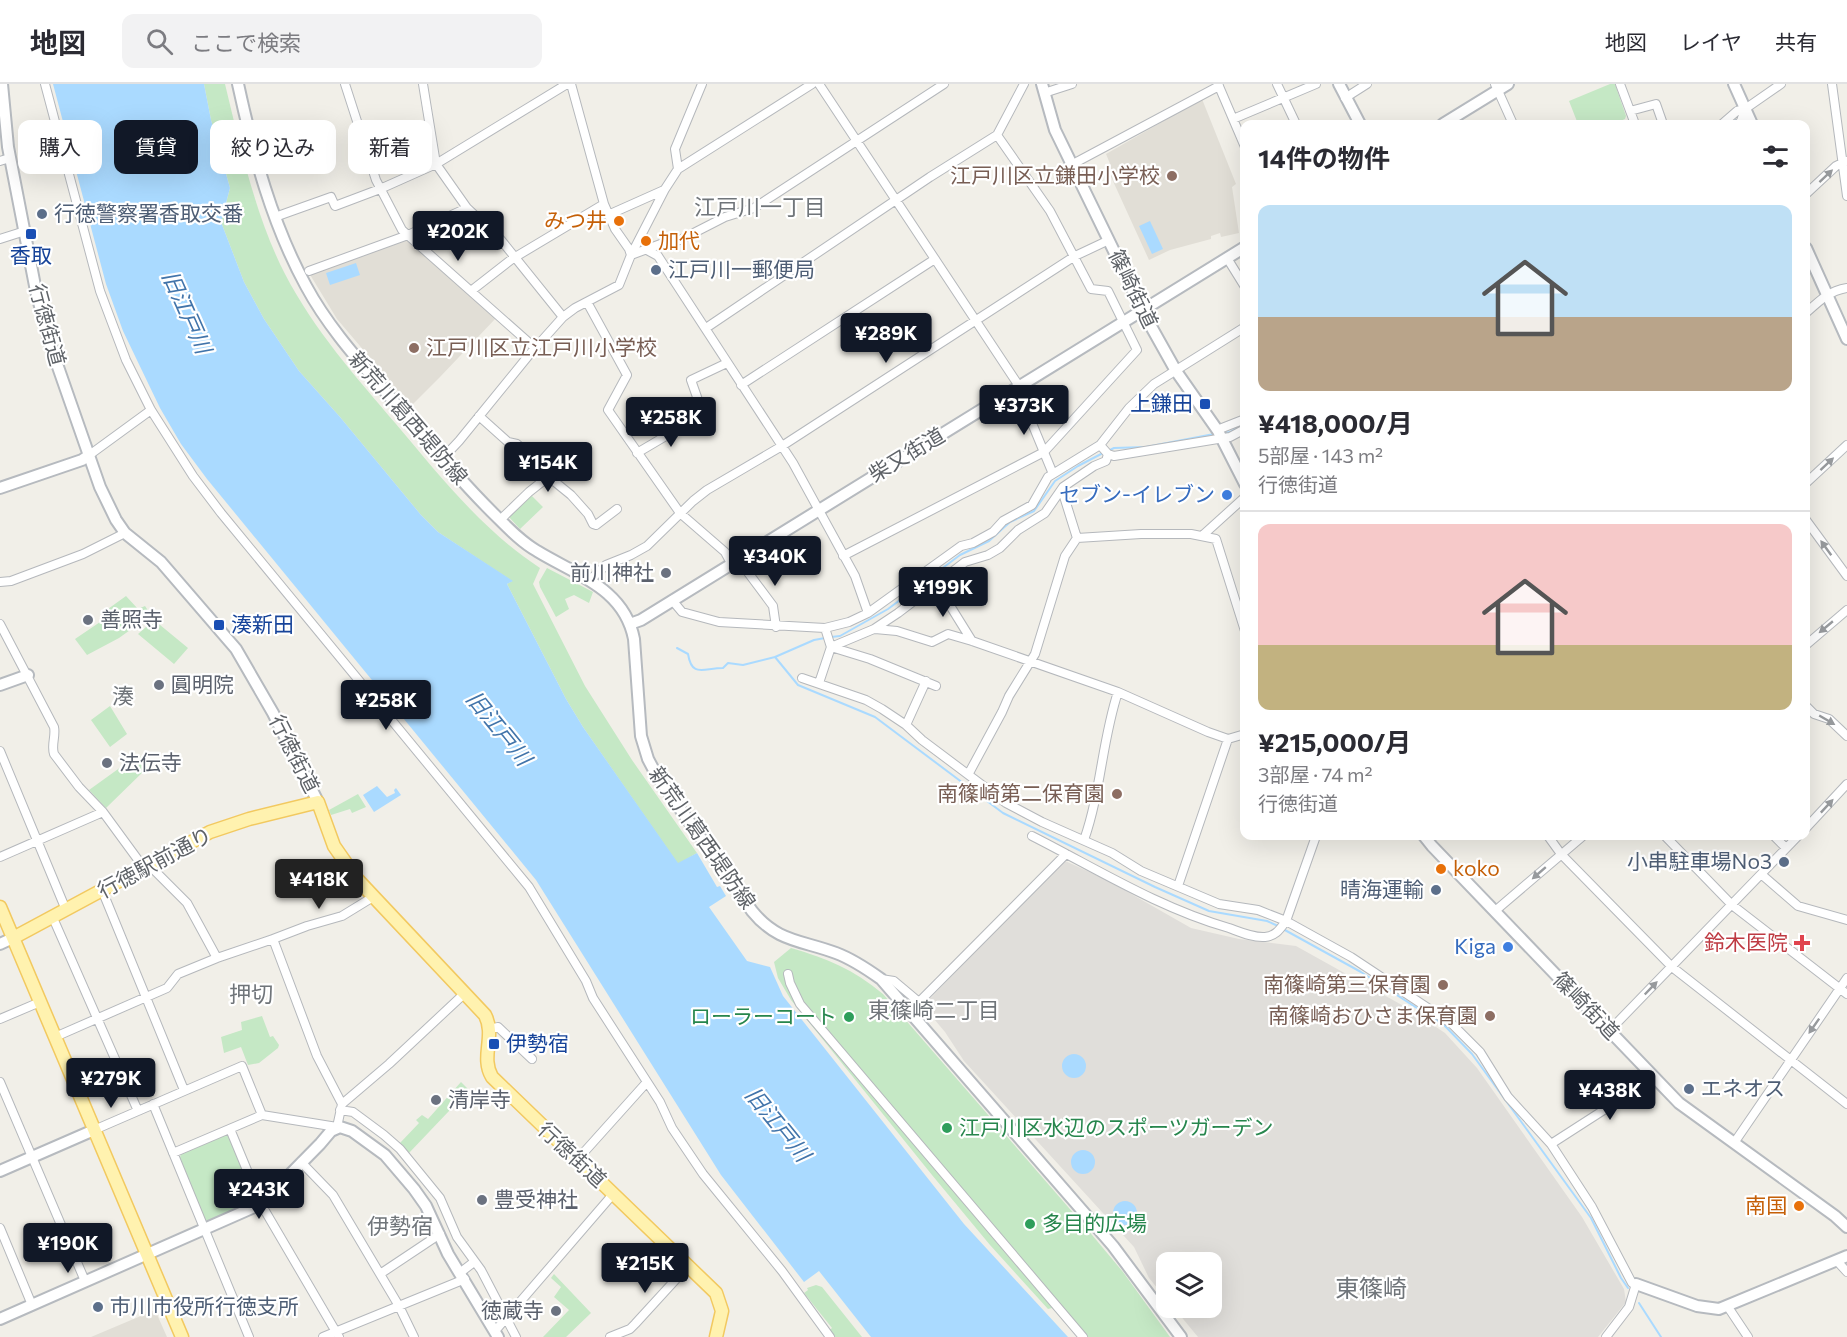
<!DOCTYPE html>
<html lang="ja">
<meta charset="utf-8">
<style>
:root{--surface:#fff;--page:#f2f2f3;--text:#2b2b33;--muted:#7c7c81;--line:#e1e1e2;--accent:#111827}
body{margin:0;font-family:Commissioner,"Noto Sans JP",sans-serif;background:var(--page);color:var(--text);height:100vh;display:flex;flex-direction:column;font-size:22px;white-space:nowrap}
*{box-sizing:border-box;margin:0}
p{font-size:20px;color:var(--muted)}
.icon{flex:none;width:33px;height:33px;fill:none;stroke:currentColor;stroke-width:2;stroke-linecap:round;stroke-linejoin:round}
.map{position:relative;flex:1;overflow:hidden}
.drawer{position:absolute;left:1240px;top:36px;width:570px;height:720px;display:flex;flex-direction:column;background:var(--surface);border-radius:12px;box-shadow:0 6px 24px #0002}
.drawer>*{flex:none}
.banner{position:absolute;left:18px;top:36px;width:570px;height:54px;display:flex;gap:12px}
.buttons{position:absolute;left:1156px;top:1168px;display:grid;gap:12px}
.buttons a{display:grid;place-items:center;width:66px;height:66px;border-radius:12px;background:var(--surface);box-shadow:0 6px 24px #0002;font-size:30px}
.price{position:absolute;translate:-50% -51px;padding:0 14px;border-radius:6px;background:var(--accent);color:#fff;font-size:20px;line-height:39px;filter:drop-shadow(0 2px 3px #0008)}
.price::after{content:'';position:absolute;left:50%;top:36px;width:18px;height:14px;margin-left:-9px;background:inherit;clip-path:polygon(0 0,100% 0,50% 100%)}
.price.current{background:#222;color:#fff}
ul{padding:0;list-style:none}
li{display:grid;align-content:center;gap:12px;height:318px;padding:0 18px}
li+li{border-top:2px solid var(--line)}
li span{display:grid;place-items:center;height:186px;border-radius:12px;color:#555}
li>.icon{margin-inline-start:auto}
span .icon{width:108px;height:108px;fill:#fffc;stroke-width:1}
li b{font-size:26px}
h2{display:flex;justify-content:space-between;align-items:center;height:72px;padding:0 18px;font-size:26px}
.chip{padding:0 21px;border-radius:12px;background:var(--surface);box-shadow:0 6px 24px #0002;font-size:21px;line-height:54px}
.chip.current{background:var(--accent);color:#fff}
header{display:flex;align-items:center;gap:36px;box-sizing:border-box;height:84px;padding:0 30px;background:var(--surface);border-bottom:2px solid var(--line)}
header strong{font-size:28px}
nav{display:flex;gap:33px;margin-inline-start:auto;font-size:21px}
.search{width:420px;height:54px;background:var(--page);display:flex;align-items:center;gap:15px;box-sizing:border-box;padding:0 21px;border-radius:12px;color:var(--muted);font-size:22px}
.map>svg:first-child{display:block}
.industrial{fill:#e0deda}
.education{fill:#e1ded6}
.green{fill:#c5e8c5}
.water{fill:#aadaff}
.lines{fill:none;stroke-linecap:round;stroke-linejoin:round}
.stream{stroke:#aadaff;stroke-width:2}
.street-casing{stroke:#b5b8bc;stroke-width:10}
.secondary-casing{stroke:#b6babf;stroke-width:14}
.primary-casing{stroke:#f2c960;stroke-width:15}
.street{stroke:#fff;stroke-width:8}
.secondary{stroke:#fff;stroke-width:10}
.primary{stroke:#fff2af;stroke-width:12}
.oneway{fill:#979a9d}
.education-dot{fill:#8d6e63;stroke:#fff;stroke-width:2}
.service-dot{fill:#5c6f8a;stroke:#fff;stroke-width:2}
.food-dot{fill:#e8710a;stroke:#fff;stroke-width:2}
.transit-dot{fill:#1a4fb4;stroke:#fff;stroke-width:2}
.shop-dot{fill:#3f7fe0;stroke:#fff;stroke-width:2}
.worship-dot{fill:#6b7280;stroke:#fff;stroke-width:2}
.health-dot{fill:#e0444e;stroke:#fff;stroke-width:2}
.leisure-dot{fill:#2e9e5b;stroke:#fff;stroke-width:2}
.labels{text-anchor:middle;stroke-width:4.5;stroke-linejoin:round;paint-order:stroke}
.education-label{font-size:21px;fill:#785e54;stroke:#fff;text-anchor:end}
.service-label{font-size:21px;fill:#4e5e75;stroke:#fff;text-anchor:start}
.food-label{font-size:21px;fill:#c56008;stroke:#fff;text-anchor:end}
.transit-label{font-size:21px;fill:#164399;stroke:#fff;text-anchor:start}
.street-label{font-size:21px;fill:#5f6368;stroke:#fff}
.shop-label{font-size:21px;fill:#366cbe;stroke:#fff;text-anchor:end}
.worship-label{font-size:21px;fill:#5b616d;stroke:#fff;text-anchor:start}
.health-label{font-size:21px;fill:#be3a42;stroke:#fff;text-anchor:end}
.leisure-label{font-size:21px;fill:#27864d;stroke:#fff;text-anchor:start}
.neighbourhood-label{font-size:22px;fill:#70757a;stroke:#fff}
.water-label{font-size:22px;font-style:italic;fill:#4174aa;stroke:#fff}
.quarter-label{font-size:24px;fill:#70757a;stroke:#fff}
</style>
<header>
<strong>地図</strong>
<div class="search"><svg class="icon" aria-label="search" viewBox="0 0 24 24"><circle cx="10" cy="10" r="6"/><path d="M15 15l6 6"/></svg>ここで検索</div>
<nav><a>地図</a><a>レイヤ</a><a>共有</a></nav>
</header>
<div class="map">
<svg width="1847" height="1253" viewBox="0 0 1847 1253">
<rect width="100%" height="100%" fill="#f1efe8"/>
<path class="industrial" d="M1063,776L1105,795L1191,844L1239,855L1296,862L1409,925L1445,949L1477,984L1582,1133L1624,1205L1626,1218L1598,1253H1198L1174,1224H1212V1179H1167V1216L1149,1194L1134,1163L964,977L945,948L923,922Z"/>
<path class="education" d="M1202,15L1236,100L1232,103L1239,149L1221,153L1220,149L1211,152V155L1170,166L1149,176L1107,84L1111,82L1106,70Z
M402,157H409L496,234L440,293L411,322L337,235L309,189Z
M155,1226L167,1253H91Z"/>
<path class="green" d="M204,0H225C240,62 256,134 285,190C314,246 356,293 396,340C439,391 483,447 540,484L533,500L585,602L632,676L697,769L678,780L583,643L566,615L507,500L512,497L438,448L421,431L340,333L299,287L264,235L244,198L221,138L230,104L211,36Z
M1610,0H1615L1626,32L1625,35L1613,40H1578L1569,17Z
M531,411L543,423L520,445L508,432Z
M547,484L593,508L589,519L574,511L565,515L569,525L556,533L540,503L539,498Z
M126,512L138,525L145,522L151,531L119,554L87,571L75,555L103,536L101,530Z
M154,536L188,564L174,580L138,550Z
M110,622L127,650L110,663L91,636Z
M139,670L147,684L106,724L89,706Z
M358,710L366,723L352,729L350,725L331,731L329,726Z
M791,864C828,875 853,885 883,910L1082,1139L1123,1188L1170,1253H1078L1052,1224L1048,1225L990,1161L932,1091L791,916L778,894L774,878Z
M262,932L270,953L273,952L279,961L278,964L259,979L248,981L241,963L224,969L221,953L242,946L241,938Z
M461,998L469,1006L409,1069L400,1059L419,1039L416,1036L422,1031L428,1035Z
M225,1050L229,1052L255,1114L253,1117L209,1137L205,1136L180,1074L181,1069Z
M554,1190L591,1229L566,1253H543L569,1226L554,1213L561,1203L551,1194Z
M816,1201L822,1203L862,1253H833L828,1247L832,1244L804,1209L808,1206L807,1204Z"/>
<path class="water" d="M53,0H204L211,36L230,104L221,138L244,198L264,235L299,287L340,333L421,431L438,448L513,497L507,500L566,615L583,643L678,779L697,769L717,803L720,802L726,812L709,823L747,877L770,883L783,912L964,1140L1068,1253H871L819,1187L804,1198L721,1091L536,796L207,395L181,360L160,324L123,247L106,200Z
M1150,137L1163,165L1152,170L1139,142Z
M356,179L360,191L330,201L326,189Z
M377,702L387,713L395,709L394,706L396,704L401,711L374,728L363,711Z
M1062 982a12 12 0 1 1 24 0a12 12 0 1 1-24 0Z
M1071 1078a12 12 0 1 1 24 0a12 12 0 1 1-24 0Z
M1113 1129a12 12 0 1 1 24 0a12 12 0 1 1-24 0Z"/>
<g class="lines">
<path class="stream" d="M1730,40L1736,36
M1223,349L1230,348L1245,339
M1108,367L1114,364L1146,363L1214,350
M831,553L840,552L888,525L960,471L989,457L1010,438L1034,427L1055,397L1078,382L1103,369
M677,564L688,570C692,594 703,584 723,584L728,579L743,581L775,573L798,601L875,633L1003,729L1155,803L1209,827L1267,837L1278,842
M775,573L814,556L825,554
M1283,845L1361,888L1445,942L1472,970L1591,1134L1621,1194L1628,1204
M1639,1219L1661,1253"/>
<defs>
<path id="street" d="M45,0L100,207L126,276L151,326L193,392L221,429L529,803L586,897L593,914L660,1018L672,1044L703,1090L782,1187L830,1253
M345,0L376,96L402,146L535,264
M423,0L436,80L467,124L501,156L563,233
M571,0L604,120L615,145L629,165L631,171L666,158L680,156L725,133L754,124L944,0
M819,0L1019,302
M1218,0L1245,63
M1277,0L1296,40
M1495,0L1513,40
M1620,0L1635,40
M1832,0L1847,112
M1044,9L1072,0
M1345,14L1367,0
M1745,25L1781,0
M1630,27L1656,20L1663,40
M1233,35L1316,0
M1722,40L1737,27L1745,25L1741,37L1738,40
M0,77L10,74
M1071,81L1219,2
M678,85L812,0
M1806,110L1836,82L1846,77
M608,131L664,106
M275,133L331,113L335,122L380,105L436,80L567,0
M0,155L25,147
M647,166L658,172L793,379L855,492L868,529
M1227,174L1245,203
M309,187L408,151L467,124
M471,207L512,175L604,120
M587,218L627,291L608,326L680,429L725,468L731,479
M1806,229C1819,217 1829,207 1847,204
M706,244L930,93L997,51L1024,0
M741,301L935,175
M1017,303L1053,390
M479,332L508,358L517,360L530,371L539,385L571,411L588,430L593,440L596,441L617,425
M1217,346L1245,335
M1100,361L1108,370L1114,372L1230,353L1245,345
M637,369L703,330L691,296L727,279
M88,372L151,326
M442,375L459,357L529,271L563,233L575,224L619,201L631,171L665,105L678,85L675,65L702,0
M1806,399L1847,361
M1062,406L1077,454L1141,450H1191L1216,455L1245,547
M500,436L529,408L548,393
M1806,436L1847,492
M1203,451L1245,413
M843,472L1044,368L1137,266L1108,207L1091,205L1050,127L997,51
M738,475L773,522L776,543
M590,496L606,481L631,471L647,462L693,417L707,406L782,362L1075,172L1109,156
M0,498L11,497L83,470L125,449
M936,499L972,557
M672,516L682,528L719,538L825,544L849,538L868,529L961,462L973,459L993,448L1003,437L1032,421L1048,393L1100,361L1129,324L1154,300L1245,243
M0,540L54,643C56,652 51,661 54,670L79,703L103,728L144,784
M825,544L831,563L870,575L936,602
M875,545L897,547L932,558L948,550L972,557L1118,608L1208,648L1228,655
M1806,561L1847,526
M802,594L866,616L882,625L906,641L922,656L1006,719L1042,738L1112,769L1141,787L1219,820L1258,826L1286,837L1351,873L1452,940L1480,968L1508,1013L1551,1060L1592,1123L1632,1199L1636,1200L1629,1223L1606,1253
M819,599L831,563L874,545L898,529L965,478L988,471L1000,464L1018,446L1045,429L1063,403L1094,382L1106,377L1108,370
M1245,622V635
M1806,622L1814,630L1829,635L1847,652
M906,641L926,597
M0,667L66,826
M969,689L1002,628L1009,612L1035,570L1065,472L1077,454
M1806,744L1847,700
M1032,752C1097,785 1159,824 1229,844C1240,848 1253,854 1265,853C1276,852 1280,845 1286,837L1316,752
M1548,752L1561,770L1672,883L1847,1020
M1665,752L1732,821L1847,910
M1774,752L1786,764
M1084,756C1101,708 1102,656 1118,608
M0,773L103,728
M149,781L187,819L217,874L273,855L317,972L342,1020
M1761,790L1798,822L1847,836
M1178,802L1228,655L1245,650
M102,806L184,1006
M1495,827L1583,752
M53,834L138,1027
M273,855L307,842L342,832L373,813
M788,890L790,899L800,920L1083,1253
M881,895L894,897L919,918L1066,770
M0,935L40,918
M490,945L498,943L532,975
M1610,946L1798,752
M55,953L167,904L178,890L217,874
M0,998L85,1197
M153,1020L249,1253
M340,1026L353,1028L384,1051L400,1065L440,1114L457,1153L481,1186L516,1253
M230,1045L261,1120L339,1253
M94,1046L242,982L262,1031L337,1043L342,1020L389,980L465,909
M1734,1059L1847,894
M1551,1060L1655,993
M173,1069L262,1031
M577,1076L647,998
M301,1078L333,1111L399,1222L414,1253
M0,1144L32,1221
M1837,1177L1847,1188
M461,1188L474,1178
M380,1190L440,1150
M1728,1223L1748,1253
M495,1247L614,1109
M323,1253L465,1195
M610,1253L630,1245L635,1240L689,1181"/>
<path id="secondary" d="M2,0L8,63L36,207L50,260L100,403L116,436L125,449L161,478L236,565L273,629L318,718
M238,0C253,69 272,140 306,202C328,243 360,278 390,313C426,355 460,397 499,435C511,447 523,459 537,467C576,491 624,504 634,555L641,652L648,675L657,692L752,827C777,858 801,856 836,869C852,875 867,885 881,895L1113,1162L1181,1253
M1042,0L1055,46L1148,237L1176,287L1218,347L1245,400
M1339,0L1360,40
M1734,0L1752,40
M1443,40L1508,0
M1806,164L1847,255
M0,404L82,376L88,372
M630,540L641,536L1245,163
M0,601L28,591
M1424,752L1432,762L1679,1019L1835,1132L1847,1143
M0,860L13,854
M0,1087L94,1046
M1636,1200L1697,1222L1719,1225L1847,1172
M0,1235L261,1120L320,1060L331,1047L340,1043L352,1047L385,1071L414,1105L426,1122L448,1170L498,1253"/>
<path id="primary" d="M0,823L182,1253
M13,854L210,748L249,735L318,718L334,762L357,795L485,931C496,952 480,973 492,993L716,1209L722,1227L716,1253"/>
</defs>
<use href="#street" class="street-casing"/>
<use href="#secondary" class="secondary-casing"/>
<use href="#primary" class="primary-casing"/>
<use href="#street" class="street"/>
<use href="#secondary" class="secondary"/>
<use href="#primary" class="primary"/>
</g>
<defs><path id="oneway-solid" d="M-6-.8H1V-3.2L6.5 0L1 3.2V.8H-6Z" transform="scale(1.5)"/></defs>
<g class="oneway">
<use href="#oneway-solid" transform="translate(1826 92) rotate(-43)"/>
<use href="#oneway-solid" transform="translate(1827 380) rotate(-43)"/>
<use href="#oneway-solid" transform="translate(1826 464) rotate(-126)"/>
<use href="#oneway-solid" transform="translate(1826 543) rotate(140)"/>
<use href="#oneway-solid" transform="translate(1827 636) rotate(30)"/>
<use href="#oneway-solid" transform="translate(1827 722) rotate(-47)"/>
<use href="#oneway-solid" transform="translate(1539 789) rotate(139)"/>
<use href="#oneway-solid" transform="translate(1651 904) rotate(-46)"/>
<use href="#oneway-solid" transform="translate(1814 942) rotate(125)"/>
</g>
<g class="education-dot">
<circle cx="1172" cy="92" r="6"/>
<circle cx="414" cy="264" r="6"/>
<circle cx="1117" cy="710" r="6"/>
<circle cx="1443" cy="901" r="6"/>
<circle cx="1490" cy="932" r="6"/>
</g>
<g class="service-dot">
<circle cx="42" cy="130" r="6"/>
<circle cx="656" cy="186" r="6"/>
<circle cx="1784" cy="778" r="6"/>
<circle cx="1436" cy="806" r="6"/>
<circle cx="1689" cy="1005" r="6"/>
<circle cx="98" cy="1223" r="6"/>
</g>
<g class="food-dot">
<circle cx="619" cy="137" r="6"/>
<circle cx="646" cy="157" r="6"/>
<circle cx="1441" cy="785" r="6"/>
<circle cx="1799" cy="1122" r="6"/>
</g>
<g class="transit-dot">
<rect x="25" y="144" width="12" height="12" rx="3"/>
<rect x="1199" y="314" width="12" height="12" rx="3"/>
<rect x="213" y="535" width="12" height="12" rx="3"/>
<rect x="488" y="954" width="12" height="12" rx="3"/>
</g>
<g class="shop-dot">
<circle cx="1227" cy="411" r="6"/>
<circle cx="1508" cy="863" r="6"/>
</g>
<g class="worship-dot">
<circle cx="666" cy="489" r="6"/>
<circle cx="88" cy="536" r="6"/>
<circle cx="159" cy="601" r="6"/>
<circle cx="107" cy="679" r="6"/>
<circle cx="436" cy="1016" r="6"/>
<circle cx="482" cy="1116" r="6"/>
<circle cx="556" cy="1227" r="6"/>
</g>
<path class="health-dot" d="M1799 850h6v6h6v6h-6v6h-6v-6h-6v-6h6z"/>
<g class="leisure-dot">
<circle cx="849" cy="933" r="6"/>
<circle cx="947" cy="1044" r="6"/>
<circle cx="1030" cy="1140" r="6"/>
</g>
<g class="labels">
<g class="education-label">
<text x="1160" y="99">江戸川区立鎌田小学校</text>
<text x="426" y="271" text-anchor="start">江戸川区立江戸川小学校</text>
<text x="1105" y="717">南篠崎第二保育園</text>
<text x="1431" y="908">南篠崎第三保育園</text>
<text x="1478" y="939">南篠崎おひさま保育園</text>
</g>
<g class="service-label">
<text x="54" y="137">行徳警察署香取交番</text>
<text x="668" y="193">江戸川一郵便局</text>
<text x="1772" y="785" text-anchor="end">小串駐車場No3</text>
<text x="1424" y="813" text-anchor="end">晴海運輸</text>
<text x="1701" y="1012">エネオス</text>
<text x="110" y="1230">市川市役所行徳支所</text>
</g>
<g class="food-label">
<text x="607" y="144">みつ井</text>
<text x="658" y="164" text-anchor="start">加代</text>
<text x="1453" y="792" text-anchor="start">koko</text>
<text x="1787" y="1129">南国</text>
</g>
<g class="transit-label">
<text x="31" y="179" text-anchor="middle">香取</text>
<text x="1193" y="327" text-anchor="end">上鎌田</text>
<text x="231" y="548">湊新田</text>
<text x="506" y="967">伊勢宿</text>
</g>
<g class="street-label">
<text transform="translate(1133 205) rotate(64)" y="7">篠崎街道</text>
<text transform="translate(47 241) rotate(75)" y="7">行徳街道</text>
<text transform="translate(408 334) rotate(49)" y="7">新荒川葛西堤防線</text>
<text transform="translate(907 371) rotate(-31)" y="7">柴又街道</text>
<text transform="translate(294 670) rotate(63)" y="7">行徳街道</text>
<text transform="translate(702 754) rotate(55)" y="7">新荒川葛西堤防線</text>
<text transform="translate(155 779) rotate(-28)" y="7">行徳駅前通り</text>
<text transform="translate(1586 922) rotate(46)" y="7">篠崎街道</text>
<text transform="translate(572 1071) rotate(43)" y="7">行徳街道</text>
</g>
<g class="shop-label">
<text x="1215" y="418">セブン-イレブン</text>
<text x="1496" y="870">Kiga</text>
</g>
<g class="worship-label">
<text x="654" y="496" text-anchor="end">前川神社</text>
<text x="100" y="543">善照寺</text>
<text x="171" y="608">圓明院</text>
<text x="119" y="686">法伝寺</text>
<text x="448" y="1023">清岸寺</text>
<text x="494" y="1123">豊受神社</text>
<text x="544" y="1234" text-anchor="end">徳蔵寺</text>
</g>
<g class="health-label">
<text x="1788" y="866">鈴木医院</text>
</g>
<g class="leisure-label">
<text x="837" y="940" text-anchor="end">ローラーコート</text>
<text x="959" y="1051">江戸川区水辺のスポーツガーデン</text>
<text x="1042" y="1147">多目的広場</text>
</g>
<g class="neighbourhood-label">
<text x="760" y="131">江戸川一丁目</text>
<text x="123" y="620">湊</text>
<text x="251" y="918">押切</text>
<text x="934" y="934">東篠崎二丁目</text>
<text x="400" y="1150">伊勢宿</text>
</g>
<g class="water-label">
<text transform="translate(187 228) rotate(66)" y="8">旧江戸川</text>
<text transform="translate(499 644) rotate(51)" y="8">旧江戸川</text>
<text transform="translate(778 1040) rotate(51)" y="8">旧江戸川</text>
</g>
<g class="quarter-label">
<text x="1371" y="1213">東篠崎</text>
</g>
</g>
</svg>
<div class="buttons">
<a><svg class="icon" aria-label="layers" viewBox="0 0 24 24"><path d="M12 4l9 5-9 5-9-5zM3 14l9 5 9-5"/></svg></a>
</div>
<b class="price" style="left:458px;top:178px">¥202K</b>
<b class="price" style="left:886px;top:280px">¥289K</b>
<b class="price" style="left:1024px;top:352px">¥373K</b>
<b class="price" style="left:671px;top:364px">¥258K</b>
<b class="price" style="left:548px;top:409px">¥154K</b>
<b class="price" style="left:775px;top:503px">¥340K</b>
<b class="price" style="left:943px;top:534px">¥199K</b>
<b class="price" style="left:386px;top:647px">¥258K</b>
<b class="price current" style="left:319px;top:826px">¥418K</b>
<b class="price" style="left:111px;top:1025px">¥279K</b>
<b class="price" style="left:1610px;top:1037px">¥438K</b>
<b class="price" style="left:259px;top:1136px">¥243K</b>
<b class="price" style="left:68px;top:1190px">¥190K</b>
<b class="price" style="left:645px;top:1210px">¥215K</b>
<div class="banner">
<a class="chip">購入</a>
<a class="chip current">賃貸</a>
<a class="chip">絞り込み</a>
<a class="chip">新着</a>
</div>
<section class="drawer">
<h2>14件の物件<svg class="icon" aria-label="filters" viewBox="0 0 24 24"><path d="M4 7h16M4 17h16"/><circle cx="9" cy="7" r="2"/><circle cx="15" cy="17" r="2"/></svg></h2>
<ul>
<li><span style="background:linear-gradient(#bfe0f5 60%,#b9a48a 0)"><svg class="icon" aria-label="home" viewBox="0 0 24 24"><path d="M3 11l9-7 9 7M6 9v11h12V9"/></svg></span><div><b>¥418,000/月</b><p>5部屋 · 143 m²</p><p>行徳街道</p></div></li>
<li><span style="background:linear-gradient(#f6c9c9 65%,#c2b280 0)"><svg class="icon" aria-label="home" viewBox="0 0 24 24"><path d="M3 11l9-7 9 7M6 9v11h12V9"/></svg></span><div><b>¥215,000/月</b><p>3部屋 · 74 m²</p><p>行徳街道</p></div></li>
</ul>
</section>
</div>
